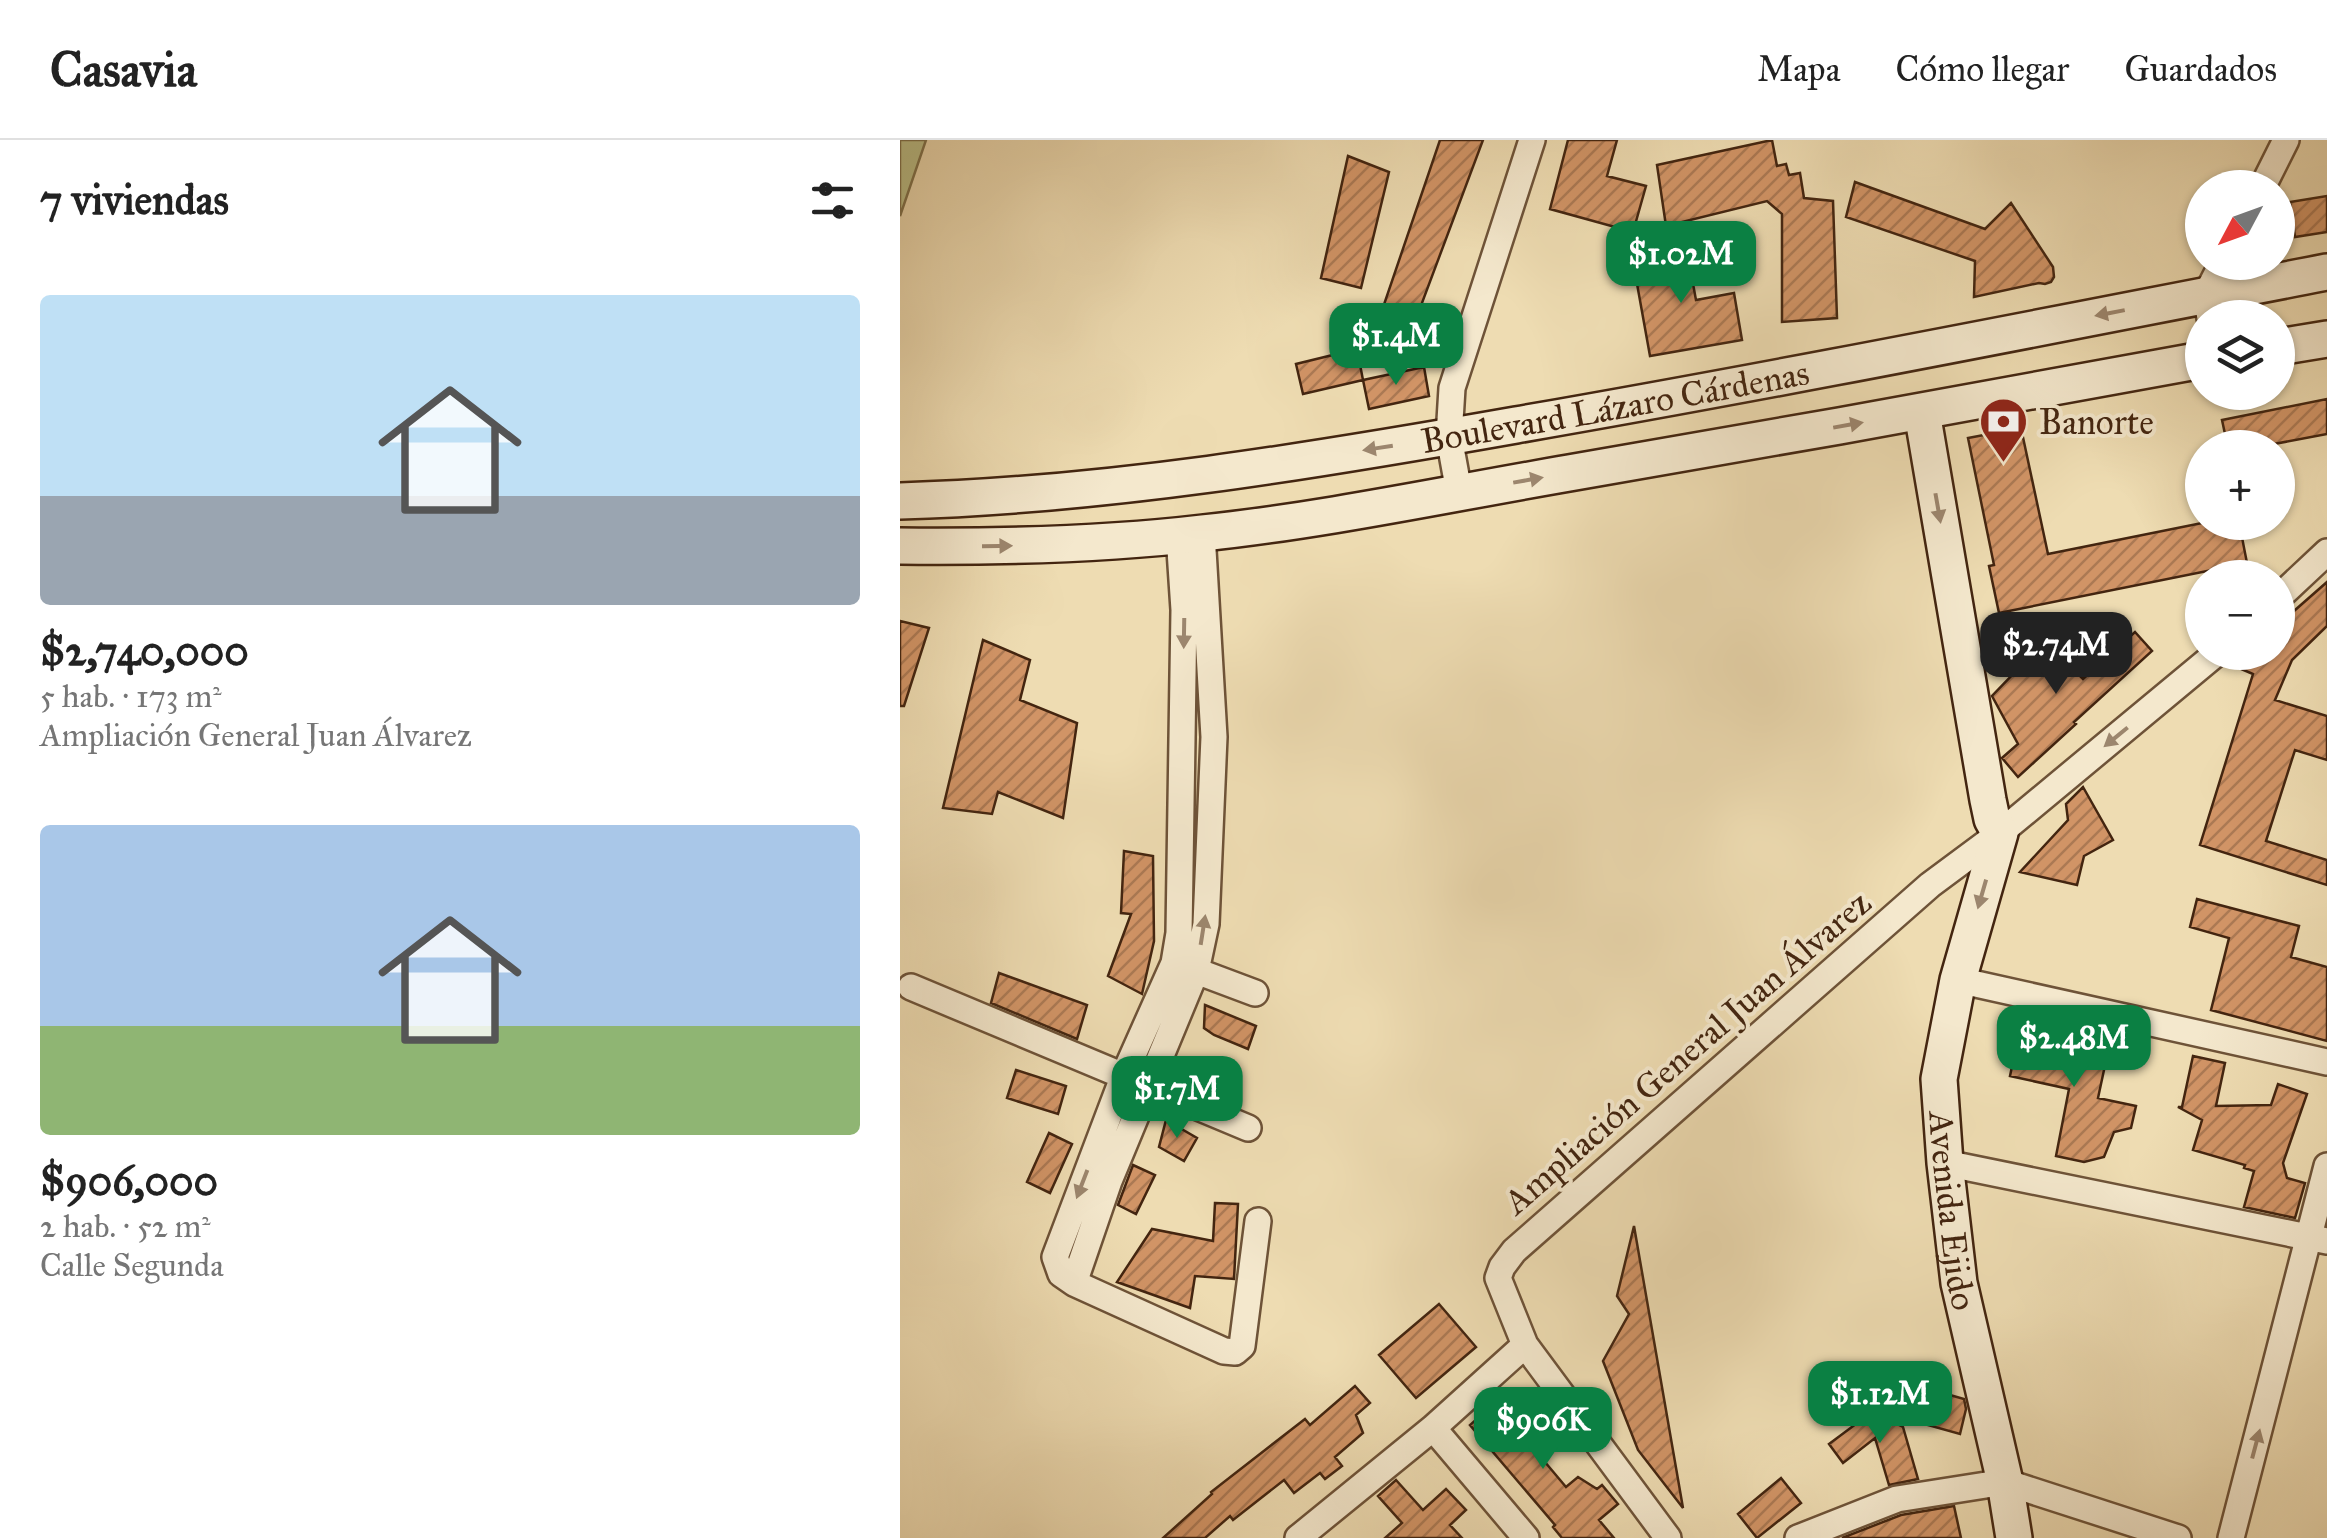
<!DOCTYPE html>
<html lang="es">
<meta charset="utf-8">
<style>
:root{--surface:#fff;--page:#f6f6f6;--text:#222;--muted:#767676;--line:#e0e0e0;--accent:#0b8043}
body{margin:0;font-family:"IM FELL Great Primer",serif;background:var(--page);color:var(--text);height:100vh;display:flex;flex-direction:column;font-size:38px;white-space:nowrap}
*{box-sizing:border-box;margin:0}
p{font-size:32px;color:var(--muted)}
.icon{flex:none;width:55px;height:55px;fill:none;stroke:currentColor;stroke-width:2;stroke-linecap:round;stroke-linejoin:round}
.map{position:relative;flex:1;overflow:hidden}
.panel{display:flex;flex-direction:column;background:var(--surface);width:900px}
.panel>*{flex:none}
.needle{width:65px;rotate:229deg}
.fabs{position:absolute;left:1285px;top:30px;display:grid;gap:20px}
.fabs a{display:grid;place-items:center;width:110px;height:110px;border-radius:50%;background:var(--surface);box-shadow:0 2px 8px #0004;font-size:50px}
.price{position:absolute;translate:-50% -85px;padding:0 22px;border-radius:20px;background:var(--accent);color:#fff;font-size:32px;line-height:65px;filter:drop-shadow(0 2px 5px #0008)}
.price::after{content:'';position:absolute;left:50%;top:60px;width:30px;height:22px;margin-left:-15px;background:inherit;clip-path:polygon(0 0,100% 0,50% 100%)}
.price.selected{background:#222;color:#fff}
ul{padding:0;list-style:none}
li{display:grid;align-content:center;gap:20px;height:530px;padding:0 40px}
li span{display:grid;place-items:center;height:310px;border-radius:10px;color:#555}
li>.icon{margin-inline-start:auto}
span .icon{width:180px;height:180px;fill:#fffc;stroke-width:1}
li b{font-size:42px}
h2{display:flex;justify-content:space-between;align-items:center;height:120px;padding:0 40px;font-size:42px}
header{display:flex;align-items:center;gap:60px;box-sizing:border-box;height:140px;padding:0 50px;background:var(--surface);border-bottom:2px solid var(--line)}
header strong{font-size:48px}
nav{display:flex;gap:55px;margin-inline-start:auto;font-size:35px}
main{display:flex;flex:1;min-height:0}
.map>svg:first-child{display:block}
.garden{fill:#bbc08a;stroke:#7f724d;stroke-width:2.5}
.building{fill:url(#building-hatch);stroke:#432510;stroke-width:2.5}
.lines{fill:none;stroke-linecap:round;stroke-linejoin:round}
.street-casing{stroke:#6e5338;stroke-width:30}
.secondary-casing{stroke:#432510;stroke-width:40}
.street{stroke:#f4e8cd;stroke-width:25}
.secondary{stroke:#f4e8cd;stroke-width:35}
.oneway{fill:#9c866e}
.labels{text-anchor:middle;stroke-width:8;stroke-linejoin:round;paint-order:stroke}
.street-label{font-size:35px;fill:#432510;stroke:#f4e8cd}
.poi-label{font-size:35px;fill:#432510;stroke:#f4e8cd;text-anchor:start}
</style>
<header>
<strong>Casavia</strong>
<nav><a>Mapa</a><a>Cómo llegar</a><a>Guardados</a></nav>
</header>
<main>
<section class="panel">
<h2>7 viviendas<svg class="icon" aria-label="filters" viewBox="0 0 24 24"><path d="M4 7h16M4 17h16"/><circle cx="9" cy="7" r="2"/><circle cx="15" cy="17" r="2"/></svg></h2>
<ul>
<li><span style="background:linear-gradient(#bfe0f5 65%,#9aa5b1 0)"><svg class="icon" aria-label="home" viewBox="0 0 24 24"><path d="M3 11l9-7 9 7M6 9v11h12V9"/></svg></span><div><b>$2,740,000</b><p>5 hab. · 173 m²</p><p>Ampliación General Juan Álvarez</p></div></li>
<li><span style="background:linear-gradient(#a9c7e8 65%,#8fb573 0)"><svg class="icon" aria-label="home" viewBox="0 0 24 24"><path d="M3 11l9-7 9 7M6 9v11h12V9"/></svg></span><div><b>$906,000</b><p>2 hab. · 52 m²</p><p>Calle Segunda</p></div></li>
</ul>
</section>
<div class="map">
<svg width="1427" height="1398" viewBox="0 0 1427 1398">
<defs>
<pattern id="building-hatch" width="6" height="6" patternUnits="userSpaceOnUse" patternTransform="scale(2.5)"><rect width="6" height="6" fill="#d19466"/><path d="M-1 1l2-2M0 6l6-6M5 7l2-2" fill="none" stroke="#ab7953"/></pattern>
</defs>
<rect width="100%" height="100%" fill="#eedcb2"/>
<filter id="stains"><feTurbulence type="fractalNoise" baseFrequency=".002" numOctaves="4"/><feColorMatrix values="0 0 0 0 .2 0 0 0 0 .09 0 0 0 0 .02 0 0 0 .5 -.17"/></filter>
<radialGradient id="worn" r=".72"><stop offset=".6" stop-color="#630" stop-opacity="0"/><stop offset="1" stop-color="#630" stop-opacity=".3"/></radialGradient>
<path class="garden" d="M0,0H26L0,76Z"/>
<path class="building" d="M540,0H583L507,203L475,191Z
M668,0H717L707,36L746,46L733,92L650,69Z
M872,0L877,26L886,24L889,35L900,33L904,58L933,61L937,178L882,182V74L867,61L766,86L757,25Z
M448,16L489,32L461,148L421,138Z
M955,42L1085,89L1111,63L1153,127L1154,137L1151,142L1145,144L1139,143L1074,157L1075,121L946,77Z
M1427,56V92L1395,97L1390,62Z
M786,106L796,160L834,153L842,200L750,216L732,116Z
M457,209L463,240L403,254L396,224Z
M524,227L529,256L469,269L463,240Z
M1427,259V294L1374,304L1375,308H1328L1322,280Z
M1121,288L1148,414L1307,382H1339L1347,423L1099,473L1089,426L1094,425L1068,298Z
M1427,442V486L1392,520L1375,560L1427,576V620L1395,610L1366,701L1427,720V745L1300,705L1353,534L1332,525L1346,512H1378V485Z
M0,481L29,488L4,566H0Z
M1235,492L1252,511L1174,582L1176,584L1118,637L1102,618L1118,604L1092,556L1145,501L1183,539Z
M83,500L130,520L120,560L177,583L163,678L98,652L92,674L43,668Z
M1183,647L1213,700L1184,716L1177,745L1120,732L1168,680L1166,664Z
M224,711L253,716L254,801L242,854L208,836L231,774L221,773Z
M1297,759L1399,786L1391,817L1427,827V901L1311,870L1329,798L1290,787Z
M99,833L187,865L177,899L91,863Z
M305,865L356,886L348,909L314,895L304,888Z
M1139,879L1179,888L1174,909L1207,916L1198,958L1236,966L1231,988L1214,992L1204,1017L1184,1022L1156,1016L1169,949L1110,936L1117,903L1133,907Z
M1293,916L1325,923L1316,966L1371,965L1378,944L1407,954L1383,1023L1387,1038L1405,1043L1395,1078L1344,1067L1354,1031L1344,1028L1345,1025L1293,1010L1302,980L1278,967H1282Z
M116,930L166,946L158,974L107,958Z
M266,980L297,998L284,1021L259,1007Z
M149,993L172,1004L150,1053L127,1042Z
M233,1025L255,1035L236,1074L218,1065Z
M315,1063L338,1064L334,1139L295,1136L290,1168L217,1142L252,1089L313,1101Z
M734,1086L783,1368L738,1310L703,1221L729,1174L717,1156Z
M539,1164L576,1207L516,1258L479,1215Z
M1015,1245L1064,1259L1066,1269L1060,1294L1006,1279Z
M455,1246L470,1263L456,1275L463,1293L435,1317L442,1326L425,1339L420,1333L394,1353L384,1340L333,1380L330,1376L305,1398H263L312,1354L311,1352L405,1279L410,1285Z
M626,1256L638,1270L632,1275L649,1296L634,1309L666,1347L678,1337L697,1349L702,1345L718,1364L699,1380L714,1398H662L653,1387L655,1385L570,1285L597,1261L607,1273Z
M967,1269L1003,1287L1018,1339L989,1345L975,1298L943,1323L929,1304L968,1275Z
M881,1338L901,1363L857,1398L838,1374Z
M496,1340L523,1370L546,1349L566,1370L550,1385L562,1398H485L502,1383L478,1356Z
M1054,1366L1061,1398H942L1001,1375Z"/>
<g class="lines">
<defs>
<path id="street" d="M1362,48L1386,0
M1310,178L1306,155L1323,122
M559,352L549,297L552,248L632,0
M279,395L284,470L279,793L274,823L224,935L155,1117L161,1134L174,1143L324,1211L335,1212L342,1206L358,1081
M1378,458L1427,412
M283,826L355,853
M1058,840L1427,922
M11,847L348,988
M1045,1023L1427,1101
M174,1143L209,1041L296,831L306,784L314,597L302,393
M625,1205L768,1398
M533,1288L626,1398
M398,1398L533,1288L625,1205L598,1138L602,1127L614,1111L1030,745L1100,693L1318,512
M898,1398L997,1359L1105,1342L1278,1398
M1331,1398L1427,1026"/>
<g id="secondary">
<path d="M1378,207L1427,199"/>
<path id="s1" d="M1022,272L1088,660L1092,679L1100,693L1058,840L1039,939L1045,1023L1059,1143L1105,1342L1114,1398"/>
<path id="s2" d="M0,361C207,355 412,321 616,285C887,238 1157,184 1427,132"/>
<path d="M0,406C101,407 202,405 303,393C425,380 547,354 669,333C880,297 1092,259 1302,220"/>
</g>
</defs>
<use href="#street" class="street-casing"/>
<use href="#secondary" class="secondary-casing"/>
<use href="#street" class="street"/>
<use href="#secondary" class="secondary"/>
</g>
<defs><path id="oneway-solid" d="M-6-.8H1V-3.2L6.5 0L1 3.2V.8H-6Z" transform="scale(2.5)"/></defs>
<g class="oneway">
<use href="#oneway-solid" transform="translate(1210 173) rotate(169)"/>
<use href="#oneway-solid" transform="translate(948 285) rotate(-10)"/>
<use href="#oneway-solid" transform="translate(478 308) rotate(171)"/>
<use href="#oneway-solid" transform="translate(628 340) rotate(-10)"/>
<use href="#oneway-solid" transform="translate(1038 368) rotate(80)"/>
<use href="#oneway-solid" transform="translate(97 406) rotate(-1)"/>
<use href="#oneway-solid" transform="translate(284 493) rotate(91)"/>
<use href="#oneway-solid" transform="translate(1216 597) rotate(141)"/>
<use href="#oneway-solid" transform="translate(1082 754) rotate(106)"/>
<use href="#oneway-solid" transform="translate(303 790) rotate(-81)"/>
<use href="#oneway-solid" transform="translate(182 1044) rotate(111)"/>
<use href="#oneway-solid" transform="translate(1356 1304) rotate(-75)"/>
</g>
<defs>
<symbol id="bank-pin" viewBox="-11 -11 22 30"><path d="M0 17L-7.5 6A9.5 9.5 0 1 1 7.5 6Z" fill="#8f2418" stroke="#f4e8cd"/><path d="M-6-4H6V4H-6ZM0-2.3a2.3 2.3 0 1 0 0 4.6a2.3 2.3 0 1 0 0-4.6Z" fill="#fff"/></symbol>
</defs>
<g fill-rule="evenodd">
<use href="#bank-pin" x="1076" y="254" width="55" height="75"/>
</g>
<g class="labels">
<g class="street-label">
<text dy="12" stroke="none"><textPath href="#s2" startOffset="722">Boulevard Lázaro Cárdenas</textPath></text>
<text transform="translate(787 912) rotate(-41)" y="12">Ampliación General Juan Álvarez</text>
<text dy="12" stroke="none"><textPath href="#s1" startOffset="815">Avenida Ejido</textPath></text>
</g>
<g class="poi-label">
<text x="1139" y="294">Banorte</text>
</g>
</g>
<rect width="100%" height="100%" filter="url(#stains)"/>
<rect width="100%" height="100%" fill="url(#worn)"/>
</svg>
<div class="fabs">
<a><svg class="needle" viewBox="-14 -14 28 28"><path d="M0-13l5 13h-10z" fill="#e53935"/><path d="M0 13l5-13h-10z" fill="#767676"/></svg></a>
<a><svg class="icon" aria-label="layers" viewBox="0 0 24 24"><path d="M12 4l9 5-9 5-9-5zM3 14l9 5 9-5"/></svg></a>
<a>+</a>
<a>−</a>
</div>
<b class="price" style="left:781px;top:166px">$1.02M</b>
<b class="price" style="left:496px;top:248px">$1.4M</b>
<b class="price selected" style="left:1156px;top:557px">$2.74M</b>
<b class="price" style="left:1174px;top:950px">$2.48M</b>
<b class="price" style="left:277px;top:1001px">$1.7M</b>
<b class="price" style="left:980px;top:1306px">$1.12M</b>
<b class="price" style="left:643px;top:1332px">$906K</b>
</div>
</main>
